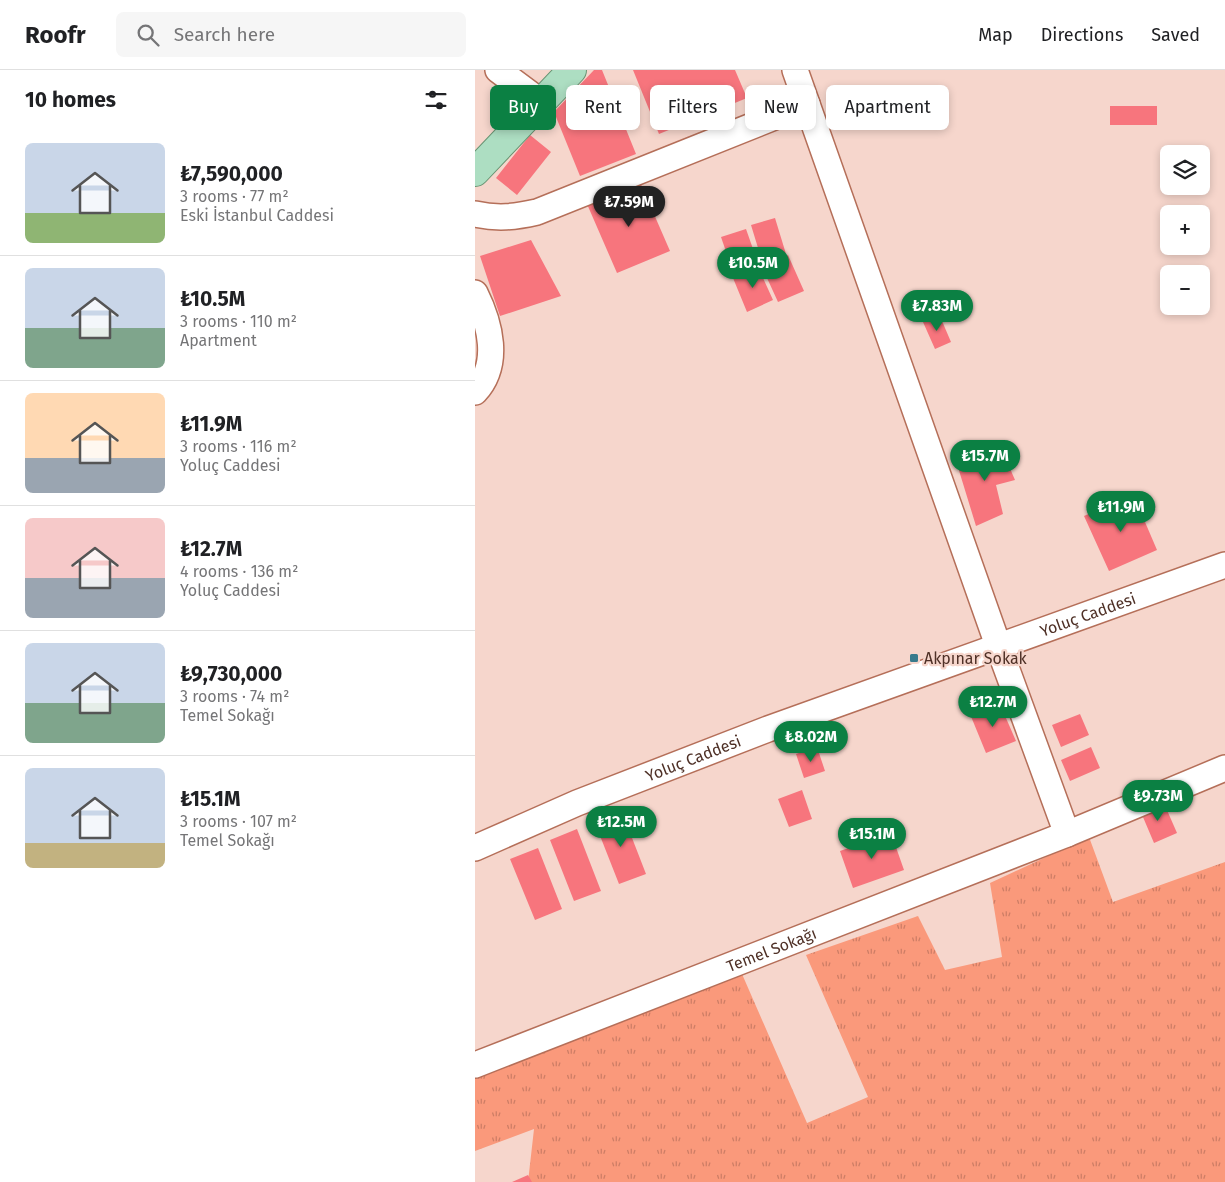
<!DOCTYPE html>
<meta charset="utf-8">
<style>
:root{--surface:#fff;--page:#f6f6f6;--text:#202124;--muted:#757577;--line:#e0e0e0;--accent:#0b8043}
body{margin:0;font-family:"Fira Sans",sans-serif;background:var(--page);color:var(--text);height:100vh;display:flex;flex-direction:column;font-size:19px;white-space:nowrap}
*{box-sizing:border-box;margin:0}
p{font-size:16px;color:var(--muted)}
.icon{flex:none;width:28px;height:28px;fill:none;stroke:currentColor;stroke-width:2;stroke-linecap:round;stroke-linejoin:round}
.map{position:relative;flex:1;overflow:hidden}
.panel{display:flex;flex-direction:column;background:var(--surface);width:475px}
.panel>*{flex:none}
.guide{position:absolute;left:15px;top:15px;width:475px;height:45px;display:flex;gap:10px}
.controls{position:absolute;left:685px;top:75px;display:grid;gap:10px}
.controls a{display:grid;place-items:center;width:50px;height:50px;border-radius:8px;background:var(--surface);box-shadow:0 2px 8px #0003;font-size:25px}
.price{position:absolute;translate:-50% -42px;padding:0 11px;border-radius:18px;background:var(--accent);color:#fff;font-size:16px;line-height:32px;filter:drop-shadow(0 1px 2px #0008)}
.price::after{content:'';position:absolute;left:50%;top:30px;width:15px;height:11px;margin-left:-8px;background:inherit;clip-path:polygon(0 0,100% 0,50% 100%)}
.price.current{background:#222;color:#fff}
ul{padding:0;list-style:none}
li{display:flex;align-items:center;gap:15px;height:125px;padding:0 25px}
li+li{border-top:1px solid var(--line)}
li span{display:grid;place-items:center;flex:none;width:140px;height:100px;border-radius:8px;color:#555}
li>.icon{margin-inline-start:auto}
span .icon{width:60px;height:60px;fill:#fffc;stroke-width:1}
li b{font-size:21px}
h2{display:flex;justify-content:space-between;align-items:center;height:60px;padding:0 25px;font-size:21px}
.tag{padding:0 18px;border-radius:8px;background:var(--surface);box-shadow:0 2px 8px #0003;font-size:18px;line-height:45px}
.tag.current{background:var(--accent);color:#fff}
header{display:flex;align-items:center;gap:30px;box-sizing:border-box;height:70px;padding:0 25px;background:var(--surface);border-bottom:1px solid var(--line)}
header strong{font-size:24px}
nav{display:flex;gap:28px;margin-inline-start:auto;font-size:18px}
.search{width:350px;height:45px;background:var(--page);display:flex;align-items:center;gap:12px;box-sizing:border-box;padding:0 18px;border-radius:8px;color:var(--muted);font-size:19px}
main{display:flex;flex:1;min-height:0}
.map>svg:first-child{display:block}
.grass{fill:url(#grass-tufts)}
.building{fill:#f7757d}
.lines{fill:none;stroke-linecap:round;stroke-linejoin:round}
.minor-casing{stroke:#b56f59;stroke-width:28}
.major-casing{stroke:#689372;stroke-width:30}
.minor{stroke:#fff;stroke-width:25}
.major{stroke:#addec2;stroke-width:28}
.poi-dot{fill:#387a8c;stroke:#f6d6cc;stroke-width:2}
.labels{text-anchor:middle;stroke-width:4.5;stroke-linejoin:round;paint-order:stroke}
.street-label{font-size:16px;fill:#4f3127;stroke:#f6d6cc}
.poi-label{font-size:16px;fill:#4f3127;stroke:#f6d6cc;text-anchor:start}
</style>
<header>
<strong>Roofr</strong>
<div class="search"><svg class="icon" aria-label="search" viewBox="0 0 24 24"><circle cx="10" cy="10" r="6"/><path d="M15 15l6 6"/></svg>Search here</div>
<nav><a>Map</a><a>Directions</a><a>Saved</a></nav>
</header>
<main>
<section class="panel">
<h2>10 homes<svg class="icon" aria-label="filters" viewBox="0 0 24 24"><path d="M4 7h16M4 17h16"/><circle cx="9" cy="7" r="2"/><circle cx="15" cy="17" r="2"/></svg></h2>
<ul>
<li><span style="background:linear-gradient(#c9d6e8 70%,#8fb573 0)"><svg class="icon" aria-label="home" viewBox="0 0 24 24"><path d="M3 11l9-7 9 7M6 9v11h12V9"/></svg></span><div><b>₺7,590,000</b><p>3 rooms · 77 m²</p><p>Eski İstanbul Caddesi</p></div></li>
<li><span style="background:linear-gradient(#c9d6e8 60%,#7fa58c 0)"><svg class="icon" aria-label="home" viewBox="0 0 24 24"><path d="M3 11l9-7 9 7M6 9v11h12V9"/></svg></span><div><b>₺10.5M</b><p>3 rooms · 110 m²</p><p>Apartment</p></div></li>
<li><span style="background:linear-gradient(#ffd9b3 65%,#9aa5b1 0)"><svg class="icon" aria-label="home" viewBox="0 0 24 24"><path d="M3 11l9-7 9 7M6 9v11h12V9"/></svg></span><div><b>₺11.9M</b><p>3 rooms · 116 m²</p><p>Yoluç Caddesi</p></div></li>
<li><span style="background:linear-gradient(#f6c9c9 60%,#9aa5b1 0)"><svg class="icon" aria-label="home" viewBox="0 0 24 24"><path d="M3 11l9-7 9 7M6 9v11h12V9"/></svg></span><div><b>₺12.7M</b><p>4 rooms · 136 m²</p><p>Yoluç Caddesi</p></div></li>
<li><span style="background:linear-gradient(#c9d6e8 60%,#7fa58c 0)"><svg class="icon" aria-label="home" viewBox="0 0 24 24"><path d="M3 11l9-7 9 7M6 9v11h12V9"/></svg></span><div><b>₺9,730,000</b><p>3 rooms · 74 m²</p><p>Temel Sokağı</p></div></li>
<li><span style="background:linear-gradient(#c9d6e8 75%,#c2b280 0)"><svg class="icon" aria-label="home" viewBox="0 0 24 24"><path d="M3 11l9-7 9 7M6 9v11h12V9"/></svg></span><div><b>₺15.1M</b><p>3 rooms · 107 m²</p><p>Temel Sokağı</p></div></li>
</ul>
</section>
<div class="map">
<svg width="750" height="1112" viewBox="0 0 750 1112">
<defs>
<pattern id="grass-tufts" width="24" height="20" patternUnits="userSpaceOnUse" patternTransform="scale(1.25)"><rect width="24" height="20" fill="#fa997b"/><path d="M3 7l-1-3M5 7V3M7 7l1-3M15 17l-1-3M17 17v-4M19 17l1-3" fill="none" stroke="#cd7d65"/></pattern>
</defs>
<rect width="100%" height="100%" fill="#f6d6cc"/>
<path class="grass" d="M614,767L638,832L750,792V1112H53L59,1059L0,1081V1005L267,904L332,1053L393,1027L331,885L443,846L470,900L527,887L515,813Z"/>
<path class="building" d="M119,0H127L161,84L105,106L79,42Z
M158,0H260L272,28L184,64Z
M635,36H682V55H635Z
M55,65L76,82L42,125L21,108Z
M165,112L195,181L142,203L112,134Z
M300,148L311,184L287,191L276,155Z
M271,159L284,196L259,205L246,167Z
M56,170L86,226L25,246L5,186Z
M313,185L329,221L303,232L287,197Z
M283,197L298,230L272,242L258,208Z
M464,244L476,272L460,279L448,252Z
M524,373L540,410L521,415L528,444L501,456L482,394Z
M658,424L682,480L634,501L609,446Z
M524,632L541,671L511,683L495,644Z
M605,644L614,665L586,677L577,655Z
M342,677L350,701L329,708L321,684Z
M616,677L625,698L595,711L586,690Z
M327,720L337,749L314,757L303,729Z
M688,731L702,763L679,773L665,740Z
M147,742L171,804L144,814L120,753Z
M102,759L126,821L99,831L75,770Z
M416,763L429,800L378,818L365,781Z
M63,778L87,839L60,850L35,789Z
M53,1105L57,1112H37Z"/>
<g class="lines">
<defs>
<g id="minor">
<path d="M23,0L66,32"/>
<path d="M320,0L524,578L592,764"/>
<path d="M0,144C23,149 40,147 62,142L332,34"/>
<path d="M0,223C15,253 26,294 0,322"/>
<path id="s1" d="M0,778L102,733L293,659L750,495"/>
<path id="s2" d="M0,995L592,764L750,698"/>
</g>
<path id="major" d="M0,102L97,0"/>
</defs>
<use href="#minor" class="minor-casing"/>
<use href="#major" class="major-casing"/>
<use href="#minor" class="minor"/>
<use href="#major" class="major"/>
</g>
<rect class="poi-dot" x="434" y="583" width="10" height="10" rx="2.5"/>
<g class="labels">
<g class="street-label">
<text dy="6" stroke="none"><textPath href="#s1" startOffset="656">Yoluç Caddesi</textPath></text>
<text dy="6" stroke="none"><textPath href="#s1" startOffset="236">Yoluç Caddesi</textPath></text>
<text dy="6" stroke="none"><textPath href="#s2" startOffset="318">Temel Sokağı</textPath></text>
</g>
<g class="poi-label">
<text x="449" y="594">Akpınar Sokak</text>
</g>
</g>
</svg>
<div class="controls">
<a><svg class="icon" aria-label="layers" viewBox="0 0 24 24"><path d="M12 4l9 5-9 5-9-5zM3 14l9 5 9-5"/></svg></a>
<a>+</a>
<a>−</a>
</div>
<b class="price current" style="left:154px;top:158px">₺7.59M</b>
<b class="price" style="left:278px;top:219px">₺10.5M</b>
<b class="price" style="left:462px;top:262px">₺7.83M</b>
<b class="price" style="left:510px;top:412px">₺15.7M</b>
<b class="price" style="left:646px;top:463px">₺11.9M</b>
<b class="price" style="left:518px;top:658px">₺12.7M</b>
<b class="price" style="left:336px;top:693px">₺8.02M</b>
<b class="price" style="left:683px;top:752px">₺9.73M</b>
<b class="price" style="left:146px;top:778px">₺12.5M</b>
<b class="price" style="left:397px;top:790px">₺15.1M</b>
<div class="guide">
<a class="tag current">Buy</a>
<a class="tag">Rent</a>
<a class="tag">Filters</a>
<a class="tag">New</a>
<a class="tag">Apartment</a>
</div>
</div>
</main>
